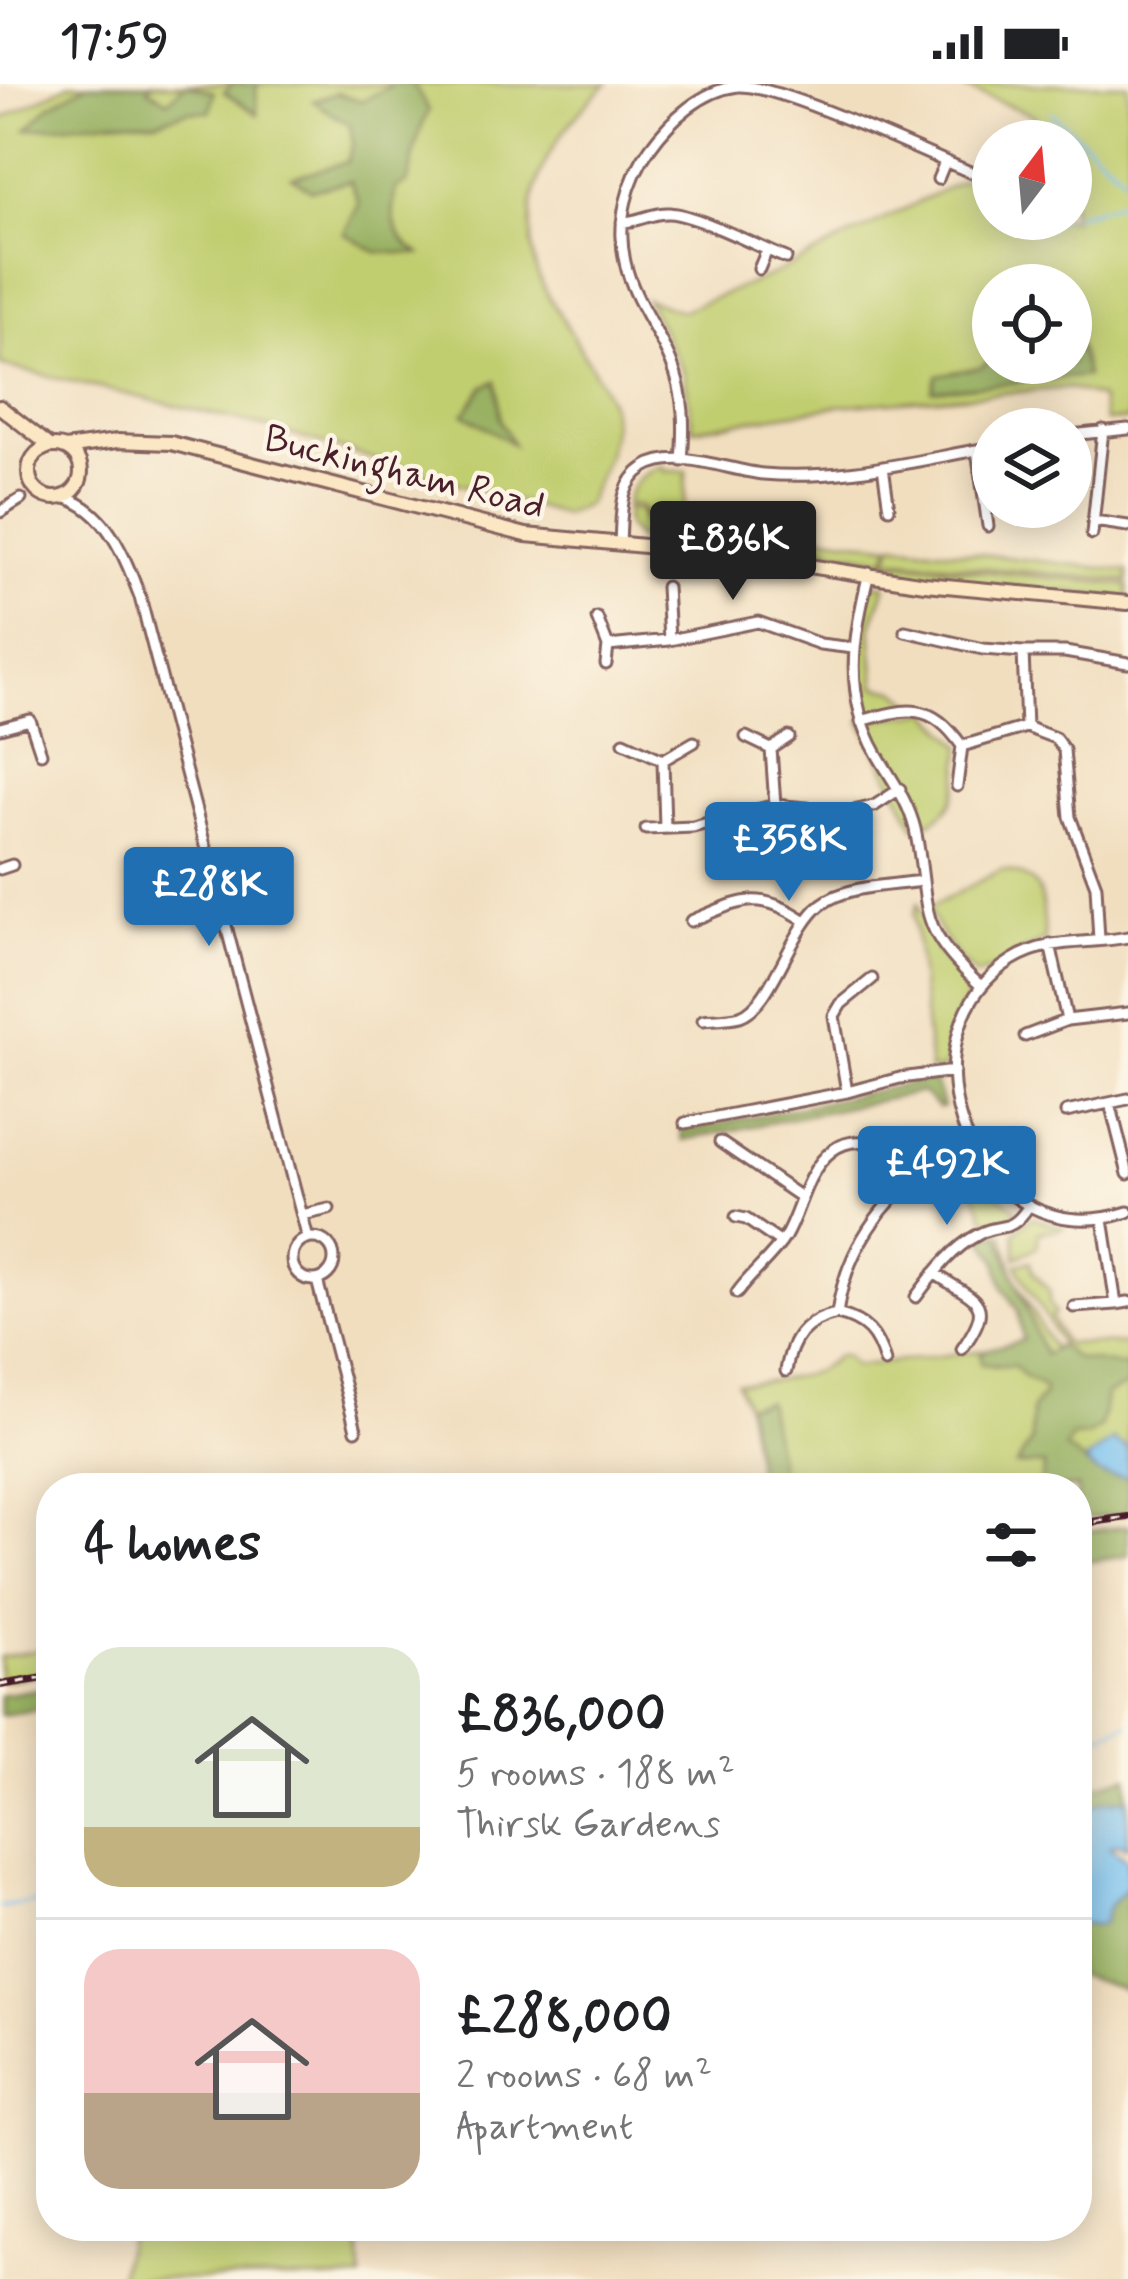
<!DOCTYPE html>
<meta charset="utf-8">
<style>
:root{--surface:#fff;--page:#f2f2f2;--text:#202124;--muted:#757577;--line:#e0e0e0;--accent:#1f6fb2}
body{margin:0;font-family:Mynerve,sans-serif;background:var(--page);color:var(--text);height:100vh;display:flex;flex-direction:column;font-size:45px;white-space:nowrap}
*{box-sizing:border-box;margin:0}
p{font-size:39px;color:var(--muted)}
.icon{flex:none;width:66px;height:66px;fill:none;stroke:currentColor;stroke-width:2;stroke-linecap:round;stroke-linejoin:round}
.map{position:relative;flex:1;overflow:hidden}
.side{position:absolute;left:36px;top:1389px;width:1056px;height:768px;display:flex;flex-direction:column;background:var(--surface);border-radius:48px;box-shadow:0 6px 30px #0003}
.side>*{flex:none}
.needle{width:78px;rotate:16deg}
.buttons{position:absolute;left:972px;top:36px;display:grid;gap:24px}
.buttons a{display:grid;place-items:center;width:120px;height:120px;border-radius:50%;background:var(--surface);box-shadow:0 6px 30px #0003;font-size:60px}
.price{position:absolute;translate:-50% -102px;padding:0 27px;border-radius:12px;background:var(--accent);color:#fff;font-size:39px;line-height:78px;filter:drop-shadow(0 3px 6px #0008)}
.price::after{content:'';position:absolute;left:50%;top:72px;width:36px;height:27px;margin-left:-18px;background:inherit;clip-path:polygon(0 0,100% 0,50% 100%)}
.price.selected{background:#222;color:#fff}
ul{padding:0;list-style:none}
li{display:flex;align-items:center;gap:36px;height:300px;padding:0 48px}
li+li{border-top:3px solid var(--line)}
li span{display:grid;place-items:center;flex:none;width:336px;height:240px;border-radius:36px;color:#555}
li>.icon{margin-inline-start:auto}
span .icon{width:144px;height:144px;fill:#fffc;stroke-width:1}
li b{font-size:51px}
h2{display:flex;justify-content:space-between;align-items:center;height:144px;padding:0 48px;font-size:51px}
.status{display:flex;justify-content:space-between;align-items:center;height:84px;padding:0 60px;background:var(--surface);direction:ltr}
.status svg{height:33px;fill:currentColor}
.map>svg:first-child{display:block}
.green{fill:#c1ce6f;stroke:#86764d;stroke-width:3;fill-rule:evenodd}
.forest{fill:#98b162;stroke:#716846;stroke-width:3}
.water{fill:#78c1f0;stroke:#61708e;stroke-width:3}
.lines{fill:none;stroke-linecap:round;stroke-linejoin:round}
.stream{stroke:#78c1f0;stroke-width:3}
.minor-casing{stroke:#84625f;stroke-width:15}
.secondary-casing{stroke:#84625f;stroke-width:18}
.minor{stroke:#fff;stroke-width:9}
.secondary{stroke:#fbe7c3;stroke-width:12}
.rail-casing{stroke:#4a1f2b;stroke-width:8}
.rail{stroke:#fcf5e5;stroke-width:3;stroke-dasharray:9;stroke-linecap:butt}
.labels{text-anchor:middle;stroke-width:9;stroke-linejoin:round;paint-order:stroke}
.street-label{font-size:39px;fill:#4a1f2b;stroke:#fcf5e5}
</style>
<div class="status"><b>17:59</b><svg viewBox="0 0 49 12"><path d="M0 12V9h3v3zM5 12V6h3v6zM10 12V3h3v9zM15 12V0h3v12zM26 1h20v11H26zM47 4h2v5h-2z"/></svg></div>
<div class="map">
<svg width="1128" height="2195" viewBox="0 0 1128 2195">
<rect width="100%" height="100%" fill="#fcf5e5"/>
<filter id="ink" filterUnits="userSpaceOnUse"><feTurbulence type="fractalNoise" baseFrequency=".00833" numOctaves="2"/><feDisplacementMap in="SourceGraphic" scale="24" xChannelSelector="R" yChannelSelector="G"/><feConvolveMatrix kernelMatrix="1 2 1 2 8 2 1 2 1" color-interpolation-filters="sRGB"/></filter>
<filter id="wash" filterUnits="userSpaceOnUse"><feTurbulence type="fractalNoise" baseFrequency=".004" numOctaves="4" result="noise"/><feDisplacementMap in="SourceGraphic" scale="48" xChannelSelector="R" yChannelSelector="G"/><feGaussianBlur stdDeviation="2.7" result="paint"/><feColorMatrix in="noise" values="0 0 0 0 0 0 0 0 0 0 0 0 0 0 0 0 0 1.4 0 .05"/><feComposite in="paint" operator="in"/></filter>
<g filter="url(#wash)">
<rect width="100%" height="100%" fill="#f1debf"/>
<path class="green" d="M69,0H607C555,47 519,103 534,178C540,204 564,235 577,259C587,278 607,303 611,324C618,357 599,391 587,420L564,431L259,341L0,281V36Z
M954,0H1128V336L1105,337L1100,314L1068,304L837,322L693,345L684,289L646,215L681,227L772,191L993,81V135H1071V57H1036L1041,45L1035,32ZM993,201H1071V279H993Z
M663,382L664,387H686L684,433L891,461L885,475L796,457L655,441L646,435L640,422L626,421C630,400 643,388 663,382Z
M626,425L638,426L644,437L659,446L796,461L884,478L883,485L713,459L637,454L626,442Z
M894,460L1128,487V497L888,475Z
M888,478L1128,501V514L926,495L887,486Z
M876,500L886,501L871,544L876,602L896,606L919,623L866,631C851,605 854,522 876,500Z
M929,628L962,662C958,700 960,732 915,743L861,637Z
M1001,786C1048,792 1042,817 1045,857C1023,864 992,890 975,891C954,871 939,851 929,824Z
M918,820L938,869L971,907L955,938L945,985L930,986L914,830Z
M968,1072L993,1106L1016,1125L1008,1139L986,1136L961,1074Z
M1032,1133L1065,1144L1039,1148L1037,1163L1016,1174L1015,1147Z
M998,1149L1003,1150L1016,1197L1053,1265L1060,1261C1049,1232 1027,1209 1017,1180L1031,1177L1033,1187L1050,1208L1049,1219L1055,1230L1051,1233L1064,1259L1128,1260V1409L1077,1404H760L746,1321L737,1299C757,1299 800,1294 818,1286C829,1281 830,1273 844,1271L854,1283L985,1266L980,1271L993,1283L1030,1280L1027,1223L1011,1191Z
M51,1564V1589L0,1597V1573Z
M130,2142H359L361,2195H118Z"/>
<path class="forest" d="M88,0H152L148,5L168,17L185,0L214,8L210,28L188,27L156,37L118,36L27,45L49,22Z
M233,0H259L256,4L257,30L224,8Z
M394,0H413L429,27C416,49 415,74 407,99L396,104C389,133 394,153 420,170L376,168L344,149L359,120L350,97L311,106L292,93L347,78L353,59L350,41L313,17L337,9L362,17Z
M1079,262L1086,292L932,306L937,291L981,283L993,275V279H1071V272Z
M496,297L500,336L513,360L464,330L484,302Z
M934,995L943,1023L938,1024L922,1008L683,1056L681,1044L691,1046Z
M988,1149H998L1044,1271L1060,1262L1075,1274L1128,1283V1301L1106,1311L1101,1343L1087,1352L1072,1353L1066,1365C1089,1379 1098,1394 1128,1393V1429L1077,1436V1404H1016L1041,1399L1044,1381H1016L1031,1358L1032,1325L1044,1310L1043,1303L1023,1292L1014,1282L981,1280L980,1271L985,1266L1023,1256L1018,1227L1003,1204L997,1177L983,1154Z
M767,1317L783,1404H760L746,1321Z
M1128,1442V1472L1077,1479V1449Z
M51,1603V1624L0,1631V1611Z
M1128,1692V1715L1104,1717L1077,1727V1707Z
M1128,1801V1907L1077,1891V1838L1094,1842L1103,1839L1109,1823Z"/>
<path class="water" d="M1113,1356L1128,1365V1393C1111,1393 1095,1393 1086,1377Z
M1128,1715V1763L1118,1759L1110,1763L1128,1776V1801L1109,1823L1103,1839L1094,1842L1077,1838V1727L1104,1717Z"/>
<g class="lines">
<path class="stream" d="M1051,29L1128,96
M1071,132L1128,116
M1023,146L1061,135
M1077,1660L1128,1640
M0,1823L51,1816"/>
</g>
</g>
<g filter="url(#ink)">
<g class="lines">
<defs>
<path id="minor" d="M938,95L945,78
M622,138C639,138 652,128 669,129C698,131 756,162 786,174
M759,185L767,166
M1071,351L1128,345
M977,366L988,442
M682,377C685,342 685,311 671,278C657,244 633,215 625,178C616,139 627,96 650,64C670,36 702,6 738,2C778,0 924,69 970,88
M883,383L889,424
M63,413C107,425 125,473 140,513L308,1155
M0,428L21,415
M1094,437L1128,442
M1092,450L1103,346
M620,459C622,431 618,400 645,383C677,363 729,387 763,390C840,397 917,376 993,363
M869,489C853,553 843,610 877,670C891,695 908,716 915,745C932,825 912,840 981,902
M666,503L669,556
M597,534L608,562L606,580
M905,547L983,565L1023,568L1026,643
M608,562L669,556L758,538L820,560L853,564
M1023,568H1065L1128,579
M861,637C909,623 931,618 962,662L1026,643L1055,654L1064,666L1070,733L1096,802L1099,856
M0,644L30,636L41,669
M746,653L771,665L789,653
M624,658L663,676L665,744
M771,665L775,721
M663,676L694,658
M957,702L962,662
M646,745L693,743L775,721L849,728L874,722L900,705
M0,785L12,781
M691,837C740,817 757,804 804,836
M1128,853C1088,861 1049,853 1012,876C891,951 971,1178 1128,1128
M1050,860L1067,936
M703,936C715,935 729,935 740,932C772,922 791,843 822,820C848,801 889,802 921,797
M1025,952L1067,936L1128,929
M847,1008L834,932L841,920L872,895
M1110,1019L1128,1090
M1066,1028L1128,1015
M685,1039L847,1008L900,994L954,987
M720,1058L802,1114
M302,1131L329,1125
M736,1133L746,1135L781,1159
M1103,1135L1116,1220L1128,1218
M292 1175a21 21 0 1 1 42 0a21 21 0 1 1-42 0Z
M934,1189C977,1218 996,1216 962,1265
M317,1196L356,1346
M737,1209C751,1189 772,1174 785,1153C796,1134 801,1112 811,1093C838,1042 882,1051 914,1091
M916,1213C934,1189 952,1164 979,1150C1002,1137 1009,1152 1028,1123
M1074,1223L1116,1220
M837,1230C847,1153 901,1089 971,1061
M786,1287C791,1255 804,1237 837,1230C866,1237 877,1250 885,1278"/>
<path id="secondary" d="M0,323L50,362
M29 388a26 26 0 1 1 52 0a26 26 0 1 1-52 0Z
M65,364L117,357L171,359L526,451L731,470L925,500L1128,519"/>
</defs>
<use href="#minor" class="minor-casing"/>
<use href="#secondary" class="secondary-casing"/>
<use href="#minor" class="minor"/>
<use href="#secondary" class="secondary"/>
<defs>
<path id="rail" d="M1077,1440L1128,1433
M0,1601L51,1593"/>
</defs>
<use href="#rail" class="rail-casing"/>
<use href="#rail" class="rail"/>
</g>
</g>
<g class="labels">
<g class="street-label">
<text transform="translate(405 386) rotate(14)" y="14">Buckingham Road</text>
</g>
</g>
</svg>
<div class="buttons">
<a><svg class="needle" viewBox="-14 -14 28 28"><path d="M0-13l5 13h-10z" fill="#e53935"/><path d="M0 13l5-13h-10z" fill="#757577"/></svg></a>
<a><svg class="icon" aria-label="locate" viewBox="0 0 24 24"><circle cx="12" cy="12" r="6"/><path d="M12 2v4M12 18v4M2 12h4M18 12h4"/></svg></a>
<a><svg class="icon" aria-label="layers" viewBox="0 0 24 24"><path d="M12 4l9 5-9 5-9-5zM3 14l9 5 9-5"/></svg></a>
</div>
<b class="price selected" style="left:733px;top:519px">£836K</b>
<b class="price" style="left:789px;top:820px">£358K</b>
<b class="price" style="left:209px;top:865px">£288K</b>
<b class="price" style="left:947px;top:1144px">£492K</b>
<section class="side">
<h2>4 homes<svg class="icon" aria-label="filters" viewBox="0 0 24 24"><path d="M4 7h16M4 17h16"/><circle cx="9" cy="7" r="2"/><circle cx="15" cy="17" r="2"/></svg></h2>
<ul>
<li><span style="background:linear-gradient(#dfe7d0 75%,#c2b280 0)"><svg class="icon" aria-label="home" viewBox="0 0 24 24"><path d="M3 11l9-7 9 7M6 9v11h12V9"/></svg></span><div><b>£836,000</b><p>5 rooms · 188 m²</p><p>Thirsk Gardens</p></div></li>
<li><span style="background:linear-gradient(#f6c9c9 60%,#b9a48a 0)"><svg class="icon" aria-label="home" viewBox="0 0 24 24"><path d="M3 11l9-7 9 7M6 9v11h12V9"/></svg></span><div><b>£288,000</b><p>2 rooms · 68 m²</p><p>Apartment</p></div></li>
</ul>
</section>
</div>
